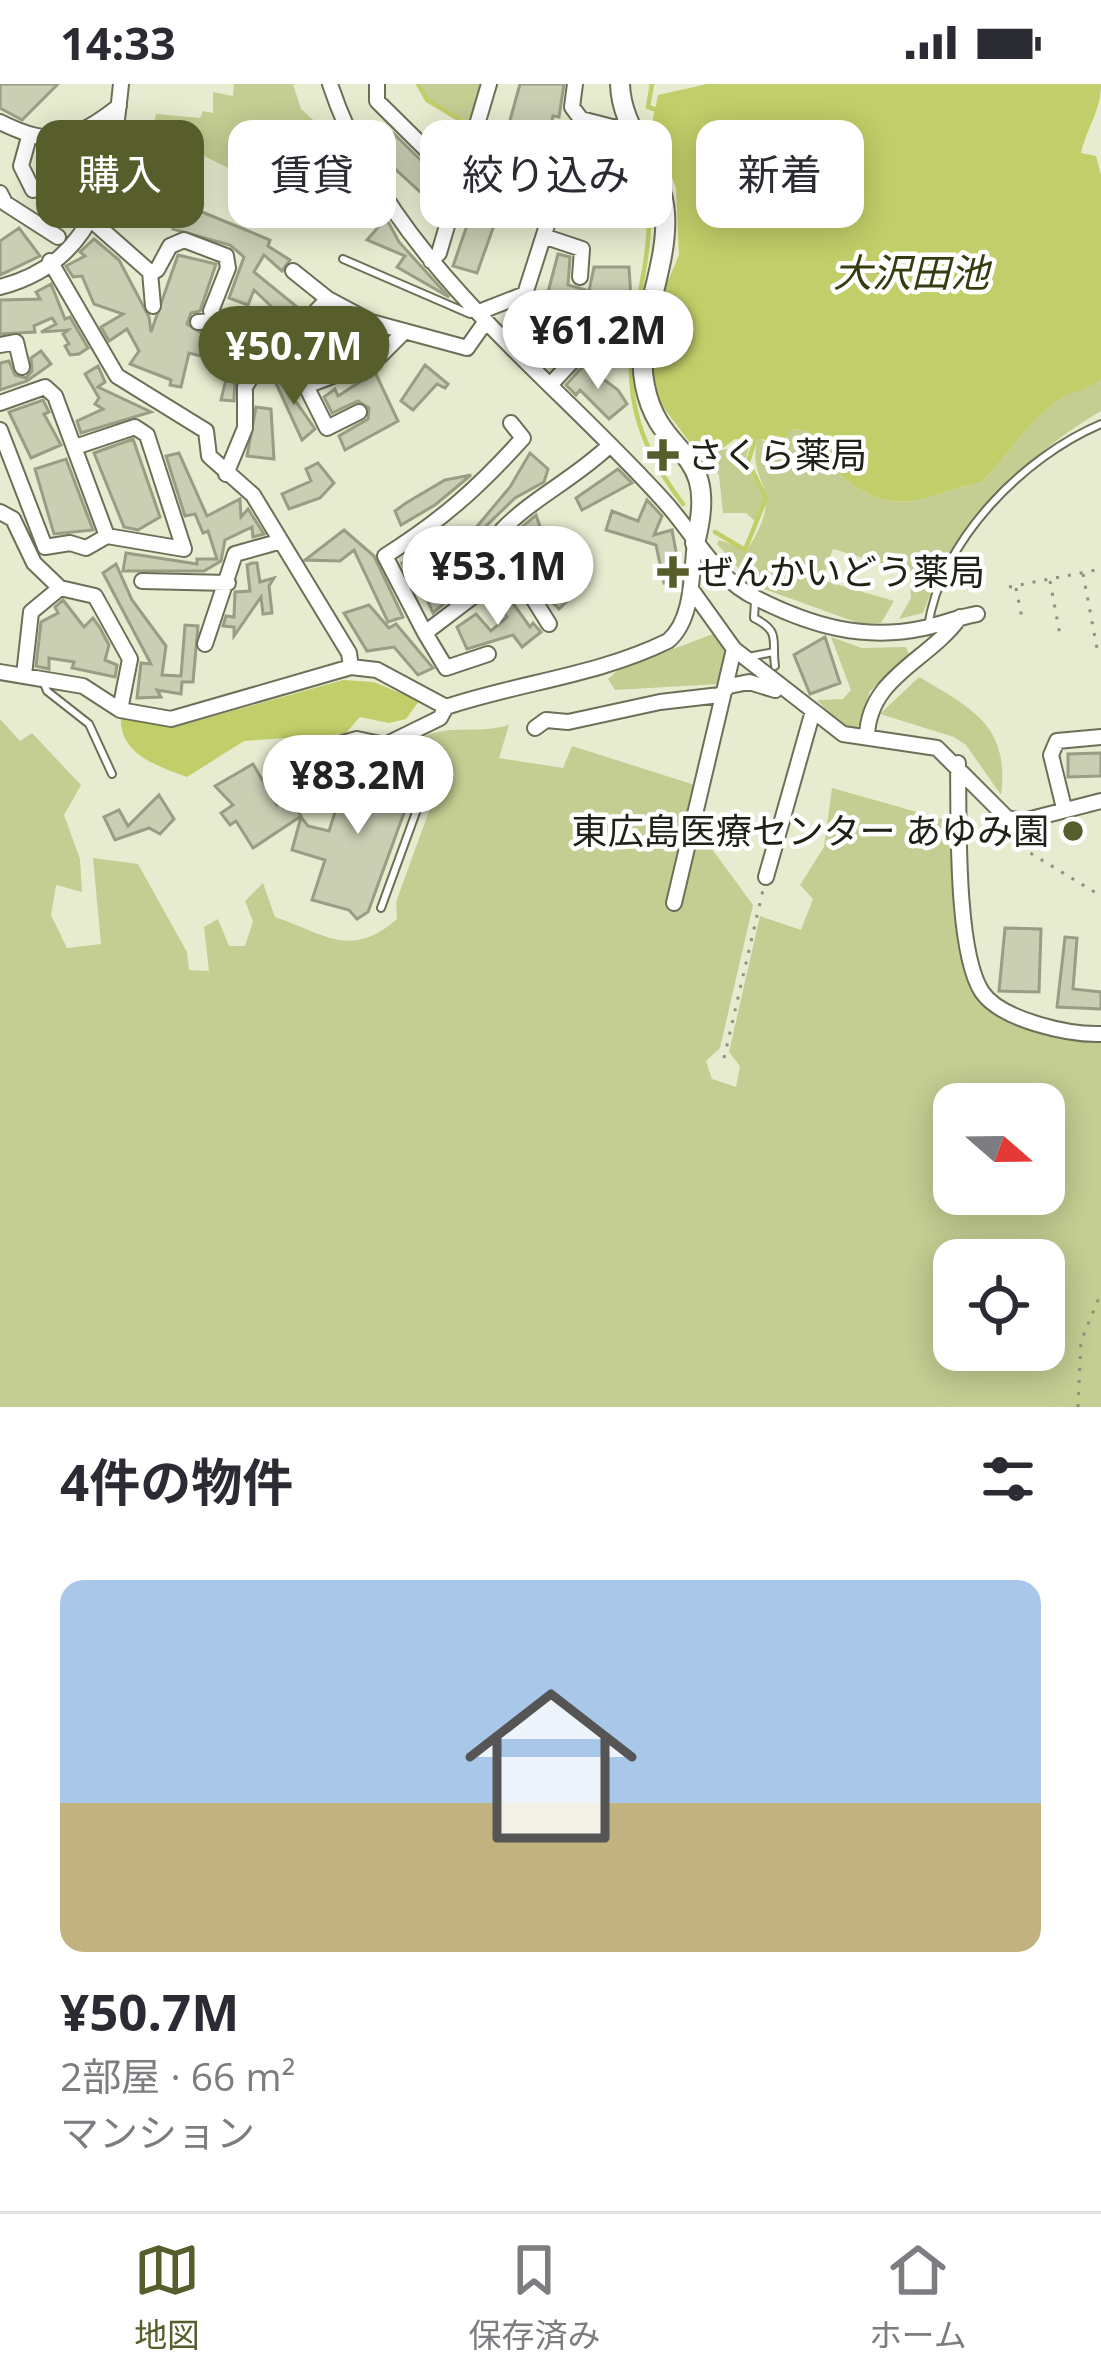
<!DOCTYPE html>
<html lang="ja">
<meta charset="utf-8">
<style>
:root{--surface:#fff;--page:#f7f7f7;--text:#2b2b33;--muted:#7c7c81;--line:#e1e1e2;--accent:#575d2b}
body{margin:0;font-family:"Open Sans","Noto Sans JP",sans-serif;background:var(--page);color:var(--text);height:100vh;display:flex;flex-direction:column;font-size:45px;white-space:nowrap}
*{box-sizing:border-box;margin:0}
p{font-size:39px;color:var(--muted)}
.icon{flex:none;width:66px;height:66px;fill:none;stroke:currentColor;stroke-width:2;stroke-linecap:round;stroke-linejoin:round}
.map{position:relative;height:1323px;overflow:hidden}
.sheet{display:flex;flex-direction:column;background:var(--surface);flex:1}
.sheet>*{flex:none}
.guide{position:absolute;left:36px;top:36px;width:1029px;height:108px;display:flex;gap:24px}
.needle{width:78px;rotate:110deg}
.fabs{position:absolute;left:933px;top:999px;display:grid;gap:24px}
.fabs a{display:grid;place-items:center;width:132px;height:132px;border-radius:24px;background:var(--surface);box-shadow:0 6px 30px #0003;font-size:60px}
.price{position:absolute;translate:-50% -102px;padding:0 27px;border-radius:42px;background:#fff;color:#222;font-size:39px;line-height:78px;filter:drop-shadow(0 3px 6px #0008)}
.price::after{content:'';position:absolute;left:50%;top:72px;width:36px;height:27px;margin-left:-18px;background:inherit;clip-path:polygon(0 0,100% 0,50% 100%)}
.price.selected{background:var(--accent);color:#fff}
ul{padding:0;list-style:none}
li{display:grid;align-content:center;gap:24px;height:636px;padding:0 60px}
li+li{border-top:3px solid var(--line)}
li span{display:grid;place-items:center;height:372px;border-radius:24px;color:#555}
li>.icon{margin-inline-start:auto}
span .icon{width:216px;height:216px;fill:#fffc;stroke-width:1}
li b{font-size:51px}
h2{display:flex;justify-content:space-between;align-items:center;height:144px;padding:0 60px;font-size:51px}
.chip{padding:0 42px;border-radius:24px;background:var(--surface);box-shadow:0 6px 30px #0003;font-size:42px;line-height:108px}
.chip.selected{background:var(--accent);color:#fff}
.status{display:flex;justify-content:space-between;align-items:center;height:84px;padding:0 60px;background:var(--surface);direction:ltr}
.status svg{height:33px;fill:currentColor}
.menu{display:flex;justify-content:space-around;align-items:center;height:168px;border-top:3px solid var(--line);background:var(--surface);font-size:33px;color:var(--muted)}
.menu a{display:grid;justify-items:center;gap:6px}
.menu .selected{color:var(--accent)}
.map>svg:first-child{display:block}
.green{fill:#c4cd92;fill-rule:evenodd}
.water{fill:#c2ce69}
.lines{fill:none;stroke-linecap:round;stroke-linejoin:round}
.stream{stroke:#c2ce69;stroke-width:4.5}
.building{fill:#caceb3;stroke:#989d83;stroke-width:3}
.lane-casing{stroke:#6c7058;stroke-width:10}
.street-casing{stroke:#6c7058;stroke-width:18}
.secondary-casing{stroke:#6c7058;stroke-width:22}
.path{stroke:#8f927e;stroke-width:3;stroke-dasharray:3 9;stroke-linecap:butt}
.lane{stroke:#fff;stroke-width:6}
.street{stroke:#fff;stroke-width:14}
.secondary{stroke:#fff;stroke-width:18}
.poi-dot{fill:#575d2b;stroke:#fff;stroke-width:4.5}
.labels{text-anchor:middle;stroke-width:9;stroke-linejoin:round;paint-order:stroke}
.poi-label{font-size:36px;fill:#202117;stroke:#fff;text-anchor:start}
.water-label{font-size:39px;font-style:italic;fill:#373c11;stroke:#fff}
</style>
<div class="status"><b>14:33</b><svg viewBox="0 0 49 12"><path d="M0 12V9h3v3zM5 12V6h3v6zM10 12V3h3v9zM15 12V0h3v12zM26 1h20v11H26zM47 4h2v5h-2z"/></svg></div>
<div class="map">
<svg width="1101" height="1323" viewBox="0 0 1101 1323">
<rect width="100%" height="100%" fill="#e7ecd0"/>
<path class="green" d="M234,0H293L301,25L329,50L365,111L338,133L328,126L311,135L267,103L153,47L156,30L200,34L203,27L213,29V8L233,12Z
M420,0H484L473,41L427,14Z
M1101,296V327C1021,375 955,440 923,529L899,535L911,514L910,488L833,465L822,496L894,517L881,539L861,540L753,501L717,460L719,456L747,466C790,400 744,401 758,354L766,358L792,345L804,346C822,360 830,384 848,397C900,437 927,409 982,398C1008,371 1026,340 1057,317C1070,307 1086,306 1101,296Z
M749,363L745,378L764,414L757,439L746,429H723L719,391L700,368Z
M716,549L727,570L719,600L615,606L608,595L619,585Z
M831,553L862,564L906,563L910,573L870,607L857,647L844,644L817,616L843,615L851,606Z
M919,593C973,625 1010,642 1001,711L966,661L954,653L880,630Z
M0,635L20,657L32,649L81,701L64,731L80,775L82,808L56,801L51,831L67,864L101,860L93,774L138,780L187,868L189,886L209,887L204,843L218,835L229,862H245L253,837L245,817L263,799L275,833C327,851 351,875 397,835L396,818L447,678L443,663L421,654C452,639 473,651 509,641L499,674L563,684L572,662L698,702V746L753,821L720,964L706,977L712,995L736,1003L740,982L729,968L760,832L801,846L813,815L800,801L824,763L832,704L956,739L978,919L1051,951L1101,954V1323H0ZM954,1020H1044V1110H954ZM954,1176H1044V1266H954Z"/>
<path class="water" d="M707,0H1101C1101,27 1087,43 1081,69L1096,72L1101,91V296C1086,306 1070,308 1057,317C1026,340 1008,371 982,398C927,409 900,437 848,397C830,384 822,359 804,346L792,345L783,356L735,355L723,364L691,360L660,319L652,288L662,211L679,171L676,104L652,39L658,11Z
M343,596L374,598L419,617L406,635L389,639L360,633L345,650L244,657L187,693C158,682 119,671 121,633L175,643Z"/>
<g class="lines">
<path class="stream" d="M418,0L427,16L467,40
M652,0L648,23L654,25
M488,47L535,57L569,45
M588,49L620,56C667,104 645,176 635,236
M633,248C624,317 642,366 683,420
M715,448L745,466L766,414L748,378L756,353"/>
</g>
<path class="building" d="M0,0H58L22,36L0,24Z
M520,0H564L559,33L553,32L548,54L507,47Z
M393,49L436,91L428,100L446,105L437,135L427,130L431,118L380,71L385,68L379,59Z
M494,63L536,74L529,95L512,91L477,189L453,182Z
M577,85L626,99L623,107L645,114L641,129L570,107Z
M85,101L90,104L81,127L65,121L53,136L41,129L55,103L79,112Z
M185,121L270,156L268,162L290,176L282,187L264,171L254,188L296,222L279,249L263,246L273,224L254,206L248,221L229,214L244,173L230,161L173,145Z
M386,134L399,158L449,213L397,183L405,172L367,156Z
M19,144L40,172L0,191V157Z
M94,155L119,176L149,233L151,248L178,171L216,180L200,227L191,229L187,240L203,250L201,261L208,264L214,251L255,266L235,298L234,317L221,316L230,279L189,269L181,303L170,301L171,296L130,280L139,267L127,245L109,257L101,243L123,230L94,220L82,192L73,193L66,182L85,172L80,168Z
M558,170L570,173L568,201L589,207L594,183H629L632,232L603,228L548,208Z
M51,200L65,235L70,233L88,264L79,270L70,271L65,262L69,260L63,250L68,246L41,248L56,240L52,234L34,242L35,248L0,250V216L40,215L36,208Z
M525,225L545,243L556,233L565,242L554,253L568,266L556,278L513,237Z
M323,265L329,277L294,294L272,280Z
M41,267L51,280L27,297L0,306V279L9,277L15,291L26,294L32,287L31,274Z
M425,281L448,300L445,304L437,300L413,326L401,317Z
M584,281L618,306L627,320L609,335L580,306L576,311L566,301Z
M98,282L105,298L98,303L151,328L81,349L77,337L103,325L95,320L99,314L85,290Z
M375,288L398,337L345,366L339,352L368,335L369,324L358,317L332,329L324,313L335,305L338,312Z
M280,292L289,295L290,309L315,345L302,356L274,295Z
M43,316L49,328L44,330L61,361L31,374L9,328Z
M256,323L271,325L274,375L247,372Z
M133,355L160,433L138,446L124,443L94,369Z
M179,369L207,432L240,415L241,433L248,425L264,450L253,453L252,443L225,456L221,477L204,487H123L126,469L197,480V475H217L208,447L203,449L195,430L185,432L166,372Z
M530,369L548,385L544,398L515,414L452,475L457,482L493,459L498,472L433,529L414,486L407,491L402,479L416,472L419,480L452,462L461,449L474,446L510,403Z
M66,375L93,446L54,450L35,385Z
M318,379L334,399L320,414L289,425L282,410L311,397L306,385Z
M618,385L632,399L582,426L576,414Z
M471,391L435,421L401,441L395,427L406,419L445,396Z
M647,416L662,432L654,451L672,446L681,495L664,499L656,461L606,446L612,427L638,437Z
M536,431L560,500L552,504L569,515L559,525L544,510L515,449Z
M344,446L374,472L403,533L388,538L354,466L340,477L305,476Z
M252,479H257L260,498L274,494L269,502L272,529L263,530L261,513L234,552V543L223,542L226,532L234,533L235,508L250,507L247,481Z
M116,480L132,516L166,562L162,591L181,592L185,541L198,542L193,598H182L181,610L157,606L161,613L137,614L141,579L151,580L103,489Z
M507,511L530,543L533,539L541,548L522,563L513,551L467,565L457,543L476,530L491,547L507,533L496,517Z
M63,516L84,543L93,534L100,544L109,561L105,576L117,581L115,593L72,584L74,578L49,574V585L36,582L41,538L58,529L55,523Z
M369,521L389,544L396,540L433,584L418,591L394,563L367,567L344,529Z
M825,553L840,599L810,610L794,571Z
M1101,669V692L1068,693V670Z
M253,680L277,721L288,714L301,732L253,764L236,737L230,741L221,729L233,721L215,702Z
M421,682L368,828L357,835L349,826L312,816L325,776L292,766L301,733L308,742L329,747L347,691Z
M159,711L174,735L160,750L149,744L115,756L104,733L119,726L128,742Z
M1005,844L1041,845L1039,908L999,907Z
M1065,853L1077,854L1073,905L1101,908V925L1057,923Z"/>
<g class="lines">
<defs>
<path id="lane" d="M343,175L470,230L477,229
M755,517L754,534C782,548 771,557 775,582
M928,543C940,457 1023,373 1101,340
M748,573L774,568
M43,597L47,607L89,640L112,690
M340,664L351,683C379,688 401,672 427,675L430,690L381,824"/>
<path id="street" d="M330,0C387,174 547,287 664,417C696,452 714,494 758,515C812,542 864,557 924,544C942,540 959,533 977,530
M377,0V17L462,101
M575,0L572,23L581,35
M0,38C52,64 74,57 119,22
M29,53L21,82L33,106
M0,109L5,119L58,153
M90,135L150,188L157,186L170,162L184,156L226,172L228,184L211,227C223,246 261,259 283,261L328,215L371,238L467,264L486,237
M546,153L582,165L580,193
M50,177L117,292L206,347L209,372L253,411L349,569L351,583
M431,177L439,169L489,0
M293,187L328,215
M150,188L153,222
M0,203C101,177 112,88 121,0
M479,228L525,210L581,35L616,44L629,39
M198,238L217,237
M0,261L16,258L22,283
M550,301L609,238L647,247
M0,319L45,303L55,312L107,452
M359,328L327,344L306,302L377,275L405,247
M511,339L523,354C478,404 442,436 385,472L425,549L513,482
M0,346L45,463L70,459L86,464L107,452L184,465L147,351L135,343L75,363
M226,390L245,344V303L272,260
M0,428L13,435L34,479L60,504
M142,497L228,499
M691,505L734,565L843,650L937,664L1007,734L1023,737L1101,717
M549,540L513,482L502,446C534,413 576,394 610,361
M425,549L446,584L488,570
M205,560L235,470L278,458
M0,588L83,602L120,626L171,635L351,583L377,586L446,623
M24,591L31,528L60,504L95,512L130,575L120,626
M535,644L546,636L568,638L660,618L720,611L729,602L749,598L775,606L779,600
M867,653C868,593 929,577 960,533
M298,672L357,655L385,661L440,634L446,623C521,598 596,592 668,557C694,535 691,489 695,459
M958,679C959,731 955,867 982,908C1001,936 1069,951 1101,950
M1064,724L1051,671L1057,657L1101,653
M766,793L813,627
M674,819L734,565"/>
<path id="secondary" d="M620,0C621,47 662,81 665,129C669,187 633,245 645,302C660,377 721,361 695,459"/>
</defs>
<use href="#lane" class="lane-casing"/>
<use href="#street" class="street-casing"/>
<use href="#secondary" class="secondary-casing"/>
<path class="path" d="M1083,490L1097,564
M1050,497L1060,551
M1009,503L1101,485
M1016,504L1023,539
M994,740L999,750L1101,812
M724,974L763,806
M1078,1323L1081,1257L1101,1209"/>
<use href="#lane" class="lane"/>
<use href="#street" class="street"/>
<use href="#secondary" class="secondary"/>
</g>
<g class="poi-dot">
<path d="M657 353h12v12h12v12h-12v12h-12v-12h-12v-12h12z"/>
<path d="M667 470h12v12h12v12h-12v12h-12v-12h-12v-12h12z"/>
<circle cx="1073" cy="747" r="12"/>
</g>
<g class="labels">
<g class="poi-label">
<text x="687" y="384">さくら薬局</text>
<text x="697" y="501">ぜんかいどう薬局</text>
<text x="1049" y="760" text-anchor="end">東広島医療センター あゆみ園</text>
</g>
<g class="water-label">
<text x="911" y="203">大沢田池</text>
</g>
</g>
</svg>
<div class="fabs">
<a><svg class="needle" viewBox="-14 -14 28 28"><path d="M0-13l5 13h-10z" fill="#e53935"/><path d="M0 13l5-13h-10z" fill="#7c7c81"/></svg></a>
<a><svg class="icon" aria-label="locate" viewBox="0 0 24 24"><circle cx="12" cy="12" r="6"/><path d="M12 2v4M12 18v4M2 12h4M18 12h4"/></svg></a>
</div>
<b class="price" style="left:598px;top:308px">¥61.2M</b>
<b class="price selected" style="left:294px;top:324px">¥50.7M</b>
<b class="price" style="left:498px;top:544px">¥53.1M</b>
<b class="price" style="left:358px;top:753px">¥83.2M</b>
<div class="guide">
<a class="chip selected">購入</a>
<a class="chip">賃貸</a>
<a class="chip">絞り込み</a>
<a class="chip">新着</a>
</div>
</div>
<section class="sheet">
<h2>4件の物件<svg class="icon" aria-label="filters" viewBox="0 0 24 24"><path d="M4 7h16M4 17h16"/><circle cx="9" cy="7" r="2"/><circle cx="15" cy="17" r="2"/></svg></h2>
<ul>
<li><span style="background:linear-gradient(#a9c7e8 60%,#c2b280 0)"><svg class="icon" aria-label="home" viewBox="0 0 24 24"><path d="M3 11l9-7 9 7M6 9v11h12V9"/></svg></span><div><b>¥50.7M</b><p>2部屋 · 66 m²</p><p>マンション</p></div></li>
</ul>
</section>
<nav class="menu">
<a class="selected"><svg class="icon" aria-label="map" viewBox="0 0 24 24"><path d="M3 6l6-2 6 2 6-2v14l-6 2-6-2-6 2zM9 4v14M15 6v14"/></svg>地図</a>
<a><svg class="icon" aria-label="saved" viewBox="0 0 24 24"><path d="M7 4h10v16l-5-4-5 4z"/></svg>保存済み</a>
<a><svg class="icon" aria-label="home" viewBox="0 0 24 24"><path d="M3 11l9-7 9 7M6 9v11h12V9"/></svg>ホーム</a>
</nav>
